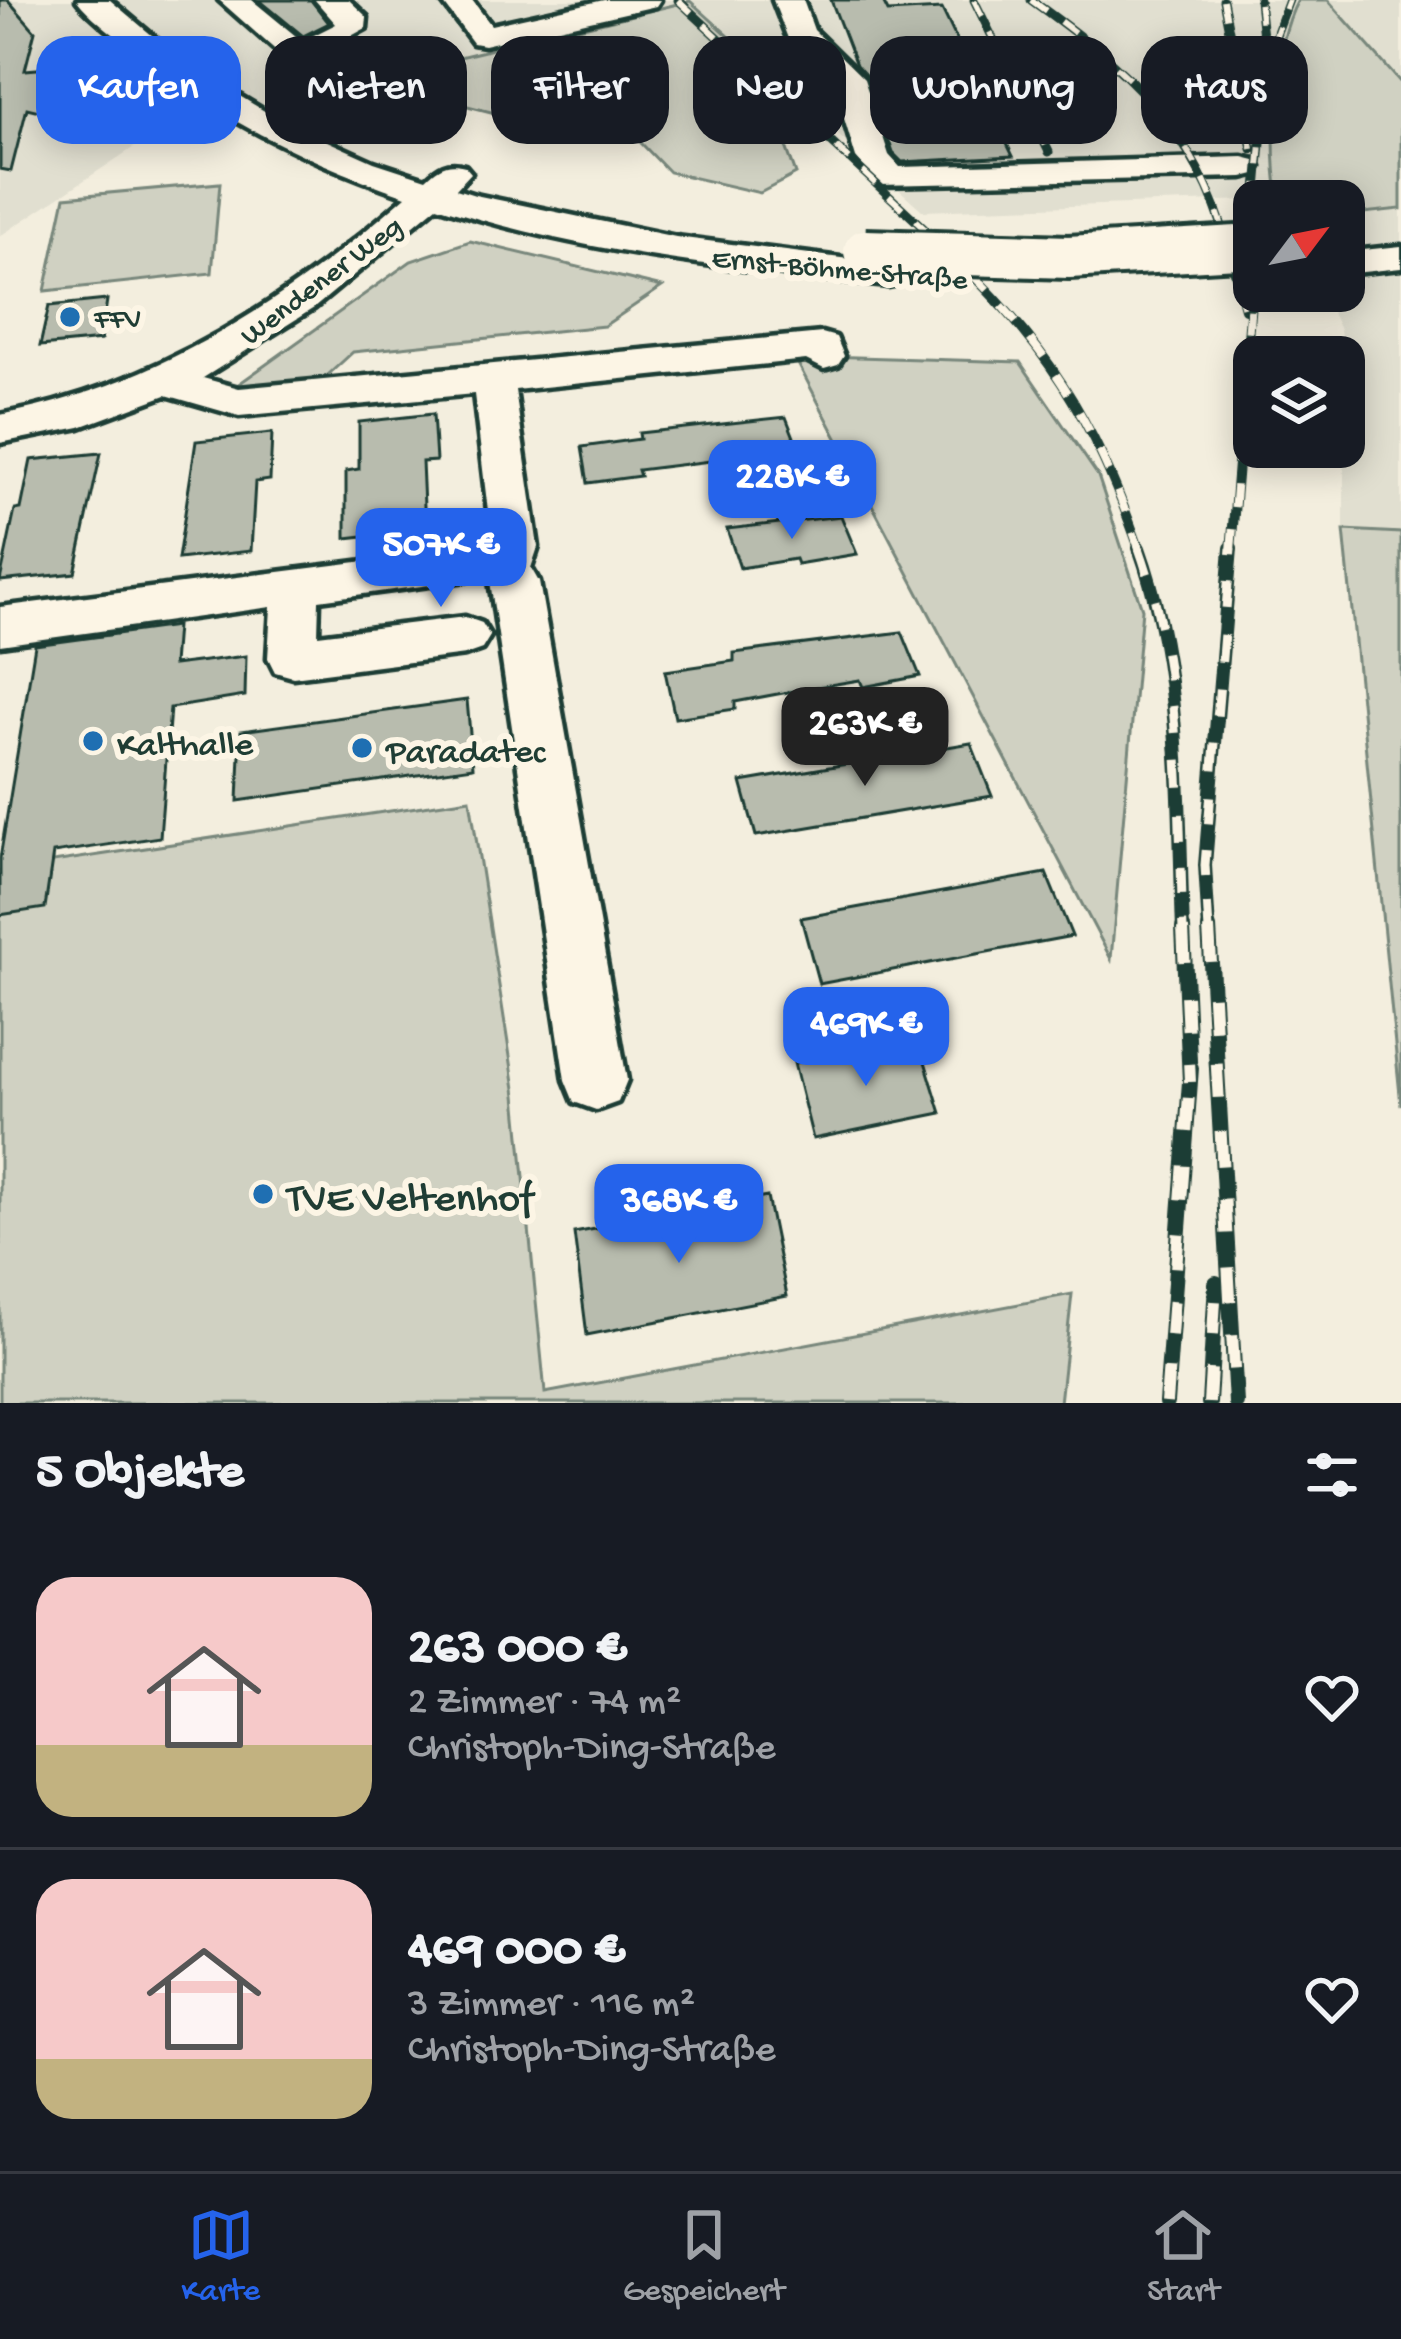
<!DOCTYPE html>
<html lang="de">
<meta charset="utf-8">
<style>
:root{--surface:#171b24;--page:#242831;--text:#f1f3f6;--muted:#9ea1a6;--line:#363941;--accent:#2563eb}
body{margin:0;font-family:"Gochi Hand",sans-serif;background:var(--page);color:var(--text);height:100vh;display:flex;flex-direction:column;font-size:45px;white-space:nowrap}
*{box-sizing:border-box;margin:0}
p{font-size:39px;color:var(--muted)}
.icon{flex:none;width:66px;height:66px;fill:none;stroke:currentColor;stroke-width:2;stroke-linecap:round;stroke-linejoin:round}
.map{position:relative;height:1403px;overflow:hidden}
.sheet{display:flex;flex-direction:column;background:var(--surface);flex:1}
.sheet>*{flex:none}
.guide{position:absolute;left:36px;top:36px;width:1329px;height:108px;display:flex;gap:24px}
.needle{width:78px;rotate:58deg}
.controls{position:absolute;left:1233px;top:180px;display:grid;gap:24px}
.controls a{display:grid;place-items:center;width:132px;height:132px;border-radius:24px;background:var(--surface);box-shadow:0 6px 30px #0003;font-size:60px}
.price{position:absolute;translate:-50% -102px;padding:0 27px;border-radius:24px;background:var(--accent);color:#fff;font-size:39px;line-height:78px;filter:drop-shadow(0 3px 6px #0008)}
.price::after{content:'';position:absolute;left:50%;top:72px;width:36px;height:27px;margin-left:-18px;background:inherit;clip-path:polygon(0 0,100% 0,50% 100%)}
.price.active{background:#222;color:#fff}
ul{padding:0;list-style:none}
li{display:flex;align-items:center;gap:36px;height:300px;padding:0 36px}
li+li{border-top:3px solid var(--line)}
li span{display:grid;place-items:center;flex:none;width:336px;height:240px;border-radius:36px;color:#555}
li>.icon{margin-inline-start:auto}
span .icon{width:144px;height:144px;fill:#fffc;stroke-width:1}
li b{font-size:51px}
h2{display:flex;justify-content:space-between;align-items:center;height:144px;padding:0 36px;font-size:51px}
.pill{padding:0 42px;border-radius:36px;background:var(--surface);box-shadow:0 6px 30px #0003;font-size:42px;line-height:108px}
.pill.active{background:var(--accent);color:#fff}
.tabs{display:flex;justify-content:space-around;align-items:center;height:168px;border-top:3px solid var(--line);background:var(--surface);font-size:33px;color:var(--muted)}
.tabs a{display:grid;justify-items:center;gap:6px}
.tabs .active{color:var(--accent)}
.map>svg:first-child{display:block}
.built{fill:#e1dfd0}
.green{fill:#d0d1c2;stroke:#78877b;stroke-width:3}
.building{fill:#b8bcae;stroke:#1f3d34;stroke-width:3}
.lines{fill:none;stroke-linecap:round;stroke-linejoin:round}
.minor-casing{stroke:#1f3d34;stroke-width:9}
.minor{fill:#fcf5e5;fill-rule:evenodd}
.rail-far3-casing{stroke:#1f3d34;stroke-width:9}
.rail-far2-casing{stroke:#1f3d34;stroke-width:10}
.rail-far1-casing{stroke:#1f3d34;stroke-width:14}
.rail-casing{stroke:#1f3d34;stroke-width:16}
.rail-far3{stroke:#fcf5e5;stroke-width:6;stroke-dasharray:18;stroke-linecap:butt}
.rail-far2{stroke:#fcf5e5;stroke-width:8;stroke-dasharray:22;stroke-linecap:butt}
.rail-far1{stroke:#fcf5e5;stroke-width:9;stroke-dasharray:27;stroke-linecap:butt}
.rail{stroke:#fcf5e5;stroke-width:12;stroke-dasharray:34;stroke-linecap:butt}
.minor-bridge-far1-casing{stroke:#1f3d34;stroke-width:39;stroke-linecap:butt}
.minor-bridge-casing{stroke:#1f3d34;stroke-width:50;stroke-linecap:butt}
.minor-bridge-far1{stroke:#fcf5e5;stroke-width:33}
.minor-bridge{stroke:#fcf5e5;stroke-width:42}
.poi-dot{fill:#1f6fb2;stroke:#fcf5e5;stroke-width:4.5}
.labels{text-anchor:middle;stroke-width:12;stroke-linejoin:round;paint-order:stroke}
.far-street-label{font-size:30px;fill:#1f3d34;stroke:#fcf5e5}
.far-poi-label{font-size:30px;fill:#1f3d34;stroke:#fcf5e5;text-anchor:start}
.poi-label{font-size:36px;fill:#1f3d34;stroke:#fcf5e5;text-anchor:start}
.near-poi-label{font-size:42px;fill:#1f3d34;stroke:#fcf5e5;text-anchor:start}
</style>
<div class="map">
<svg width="1401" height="1403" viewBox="0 0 1401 1403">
<rect width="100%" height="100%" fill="#f3eede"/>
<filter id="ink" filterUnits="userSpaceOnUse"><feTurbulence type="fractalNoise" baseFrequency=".00833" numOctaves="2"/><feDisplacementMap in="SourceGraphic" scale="24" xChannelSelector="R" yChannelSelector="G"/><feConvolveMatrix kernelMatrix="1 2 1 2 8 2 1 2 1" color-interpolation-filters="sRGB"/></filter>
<g filter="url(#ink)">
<path class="built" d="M0,0H1401V533L1344,530V357L1340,330L1322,291H1344V201L1278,199L923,211L690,2L160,130L0,236Z"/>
<path class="green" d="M1298,0H1328L1401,83V209L1344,215V201H1279C1270,147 1272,48 1298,0Z
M690,1L811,110L780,130L796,174L760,193L669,172L615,116L495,113L365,80Z
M220,183L212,273L45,291L65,197Z
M470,241L662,287L604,326L353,352L318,384L233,388L411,261Z
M824,356L1020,362L1098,476L1142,609L1111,959L796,360Z
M1344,530L1401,533V1105Z
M470,799L516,1095L545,1393L1072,1294L1060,1403H0V870Z"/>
<path class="building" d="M0,0H8L35,31L25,70L72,66L93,83L71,99L68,118L27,108L11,171L0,169Z
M259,0H311L329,23L303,36Z
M831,0H882L888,12L942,9L1013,156L902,162L893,153L868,78L856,65Z
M107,300L101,340L40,346L49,306Z
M433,414L436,461L422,462L425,529L346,538V471L359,469V422Z
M786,417L799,450L638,470L640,476L588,483L582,447L640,439L639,433Z
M272,433L270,480L255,482L251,551L178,559L196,441Z
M101,453L75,573L0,581L15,510L21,509L31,460Z
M841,516L857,554L797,564L795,559L740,568L727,529Z
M176,626L173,665L246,656L245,696L170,708L160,837L53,853L45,908L0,915V858L35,645Z
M902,632L920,676L863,687L860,680L799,690L735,702V709L675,718L665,671L734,661V653Z
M467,700L473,767L238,801L241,731Z
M971,743L992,796L756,836L741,782Z
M1046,873L1072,936L819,984L801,918Z
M918,1039L941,1113L813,1139L794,1063Z
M767,1197L787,1296L587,1335L574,1233Z"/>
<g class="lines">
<defs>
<path id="minor" d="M77,0H110L185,63L276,118L374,162L426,179C439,167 447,161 465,166L471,173L456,189L475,195L676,237L888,264L902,267L907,275L902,283L888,286C738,269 581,254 437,206L314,308L203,378L239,388L822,333L836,337L844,356L838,365L824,369L806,360L515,390L538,547L531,568L539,582L627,1080L618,1102L596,1110L574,1102L565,1080L490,581L481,578L319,600L318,635L465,617L482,623L490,636L482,649L465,655L293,677L275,672L268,658L271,607L0,645V607L492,545L474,394L239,416L166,395L80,427L0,443V415C158,385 287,301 406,196C304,161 207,114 124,43C109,30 90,17 77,0Z
M219,0H252L302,41L336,24L315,0H349L367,17L366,28L300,64L289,62Z
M441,0H472L491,25L604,0H660L656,6L484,45L473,43Z
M773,0H803L814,30L864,79L889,155L900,167L1243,157L1255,160L1260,167L1255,174L1243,177L879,185L856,158L833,82L789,41Z
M1401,246V268L1344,274V252Z"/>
</defs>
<use href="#minor" class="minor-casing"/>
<use href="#minor" class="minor"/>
<defs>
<path id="rail-far3" d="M678,0L943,246
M974,0L1049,152
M1031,0C1127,69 1196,128 1228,246
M1223,0L1252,149
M1273,43L1289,0
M1256,201L1267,74L1259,0"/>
<path id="rail-far2" d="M940,243C1046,343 1092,414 1140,551
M1227,243L1245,309
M1231,551L1254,264"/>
<path id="rail-far1" d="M1139,548C1183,671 1178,802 1183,931
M1209,931L1205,865L1231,548"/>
<path id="rail" d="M1183,928L1190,1082
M1209,928L1236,1403
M1166,1403L1191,1068
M1209,1403L1216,1283"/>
</defs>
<use href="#rail-far3" class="rail-far3-casing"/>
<use href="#rail-far2" class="rail-far2-casing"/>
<use href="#rail-far1" class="rail-far1-casing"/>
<use href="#rail" class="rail-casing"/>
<use href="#rail-far3" class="rail-far3"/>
<use href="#rail-far2" class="rail-far2"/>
<use href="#rail-far1" class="rail-far1"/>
<use href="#rail" class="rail"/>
<defs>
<path id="minor-bridge-far1" d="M1247,246H1254"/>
<path id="minor-bridge" d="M865,251L1069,257L1254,246"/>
</defs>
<use href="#minor-bridge-far1" class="minor-bridge-far1-casing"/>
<use href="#minor-bridge" class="minor-bridge-casing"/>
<use href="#minor-bridge-far1" class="minor-bridge-far1"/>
<use href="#minor-bridge" class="minor-bridge"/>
</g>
</g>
<g class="poi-dot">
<circle cx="70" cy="317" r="12"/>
<circle cx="93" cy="741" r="12"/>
<circle cx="362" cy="748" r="12"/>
<circle cx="263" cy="1194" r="12"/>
</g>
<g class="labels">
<g class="far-street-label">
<text transform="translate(840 267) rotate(5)" y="10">Ernst-Böhme-Straße</text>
<text transform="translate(320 279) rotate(-37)" y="10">Wendener Weg</text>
</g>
<g class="far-poi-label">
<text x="94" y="327">FFV</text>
</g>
<g class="poi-label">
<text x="117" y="754">Kalthalle</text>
<text x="386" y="761">Paradatec</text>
</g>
<g class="near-poi-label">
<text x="287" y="1209">TVE Veltenhof</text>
</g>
</g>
</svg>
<div class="controls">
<a><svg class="needle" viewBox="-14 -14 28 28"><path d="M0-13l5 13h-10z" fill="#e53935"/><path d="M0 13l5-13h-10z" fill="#9ea1a6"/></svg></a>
<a><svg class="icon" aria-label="layers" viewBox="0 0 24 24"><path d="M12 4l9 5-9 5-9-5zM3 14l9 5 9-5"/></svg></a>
</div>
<b class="price" style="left:792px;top:542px">228K €</b>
<b class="price" style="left:441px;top:610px">507K €</b>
<b class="price active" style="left:865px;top:789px">263K €</b>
<b class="price" style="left:866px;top:1089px">469K €</b>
<b class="price" style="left:679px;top:1266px">368K €</b>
<div class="guide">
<a class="pill active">Kaufen</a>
<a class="pill">Mieten</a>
<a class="pill">Filter</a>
<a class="pill">Neu</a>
<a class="pill">Wohnung</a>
<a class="pill">Haus</a>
</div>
</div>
<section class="sheet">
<h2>5 Objekte<svg class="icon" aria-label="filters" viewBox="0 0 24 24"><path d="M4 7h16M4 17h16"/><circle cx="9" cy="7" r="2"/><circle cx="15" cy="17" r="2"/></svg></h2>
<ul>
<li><span style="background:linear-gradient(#f6c9c9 70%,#c2b280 0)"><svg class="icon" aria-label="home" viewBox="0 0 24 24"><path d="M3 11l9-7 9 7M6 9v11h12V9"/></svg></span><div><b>263 000 €</b><p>2 Zimmer · 74 m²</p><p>Christoph-Ding-Straße</p></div><svg class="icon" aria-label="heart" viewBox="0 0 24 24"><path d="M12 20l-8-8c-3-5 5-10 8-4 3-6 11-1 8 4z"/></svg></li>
<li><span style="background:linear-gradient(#f6c9c9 75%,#c2b280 0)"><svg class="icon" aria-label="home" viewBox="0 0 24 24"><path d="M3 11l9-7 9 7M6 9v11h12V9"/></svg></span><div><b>469 000 €</b><p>3 Zimmer · 116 m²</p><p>Christoph-Ding-Straße</p></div><svg class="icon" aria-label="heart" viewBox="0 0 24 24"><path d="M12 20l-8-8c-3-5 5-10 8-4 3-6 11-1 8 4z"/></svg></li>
</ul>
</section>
<nav class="tabs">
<a class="active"><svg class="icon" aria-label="map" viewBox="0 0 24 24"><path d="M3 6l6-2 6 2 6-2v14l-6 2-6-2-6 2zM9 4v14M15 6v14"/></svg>Karte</a>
<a><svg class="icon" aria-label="saved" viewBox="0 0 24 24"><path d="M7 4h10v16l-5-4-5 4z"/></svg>Gespeichert</a>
<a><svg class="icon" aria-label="home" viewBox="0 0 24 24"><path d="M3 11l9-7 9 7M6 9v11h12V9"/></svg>Start</a>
</nav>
